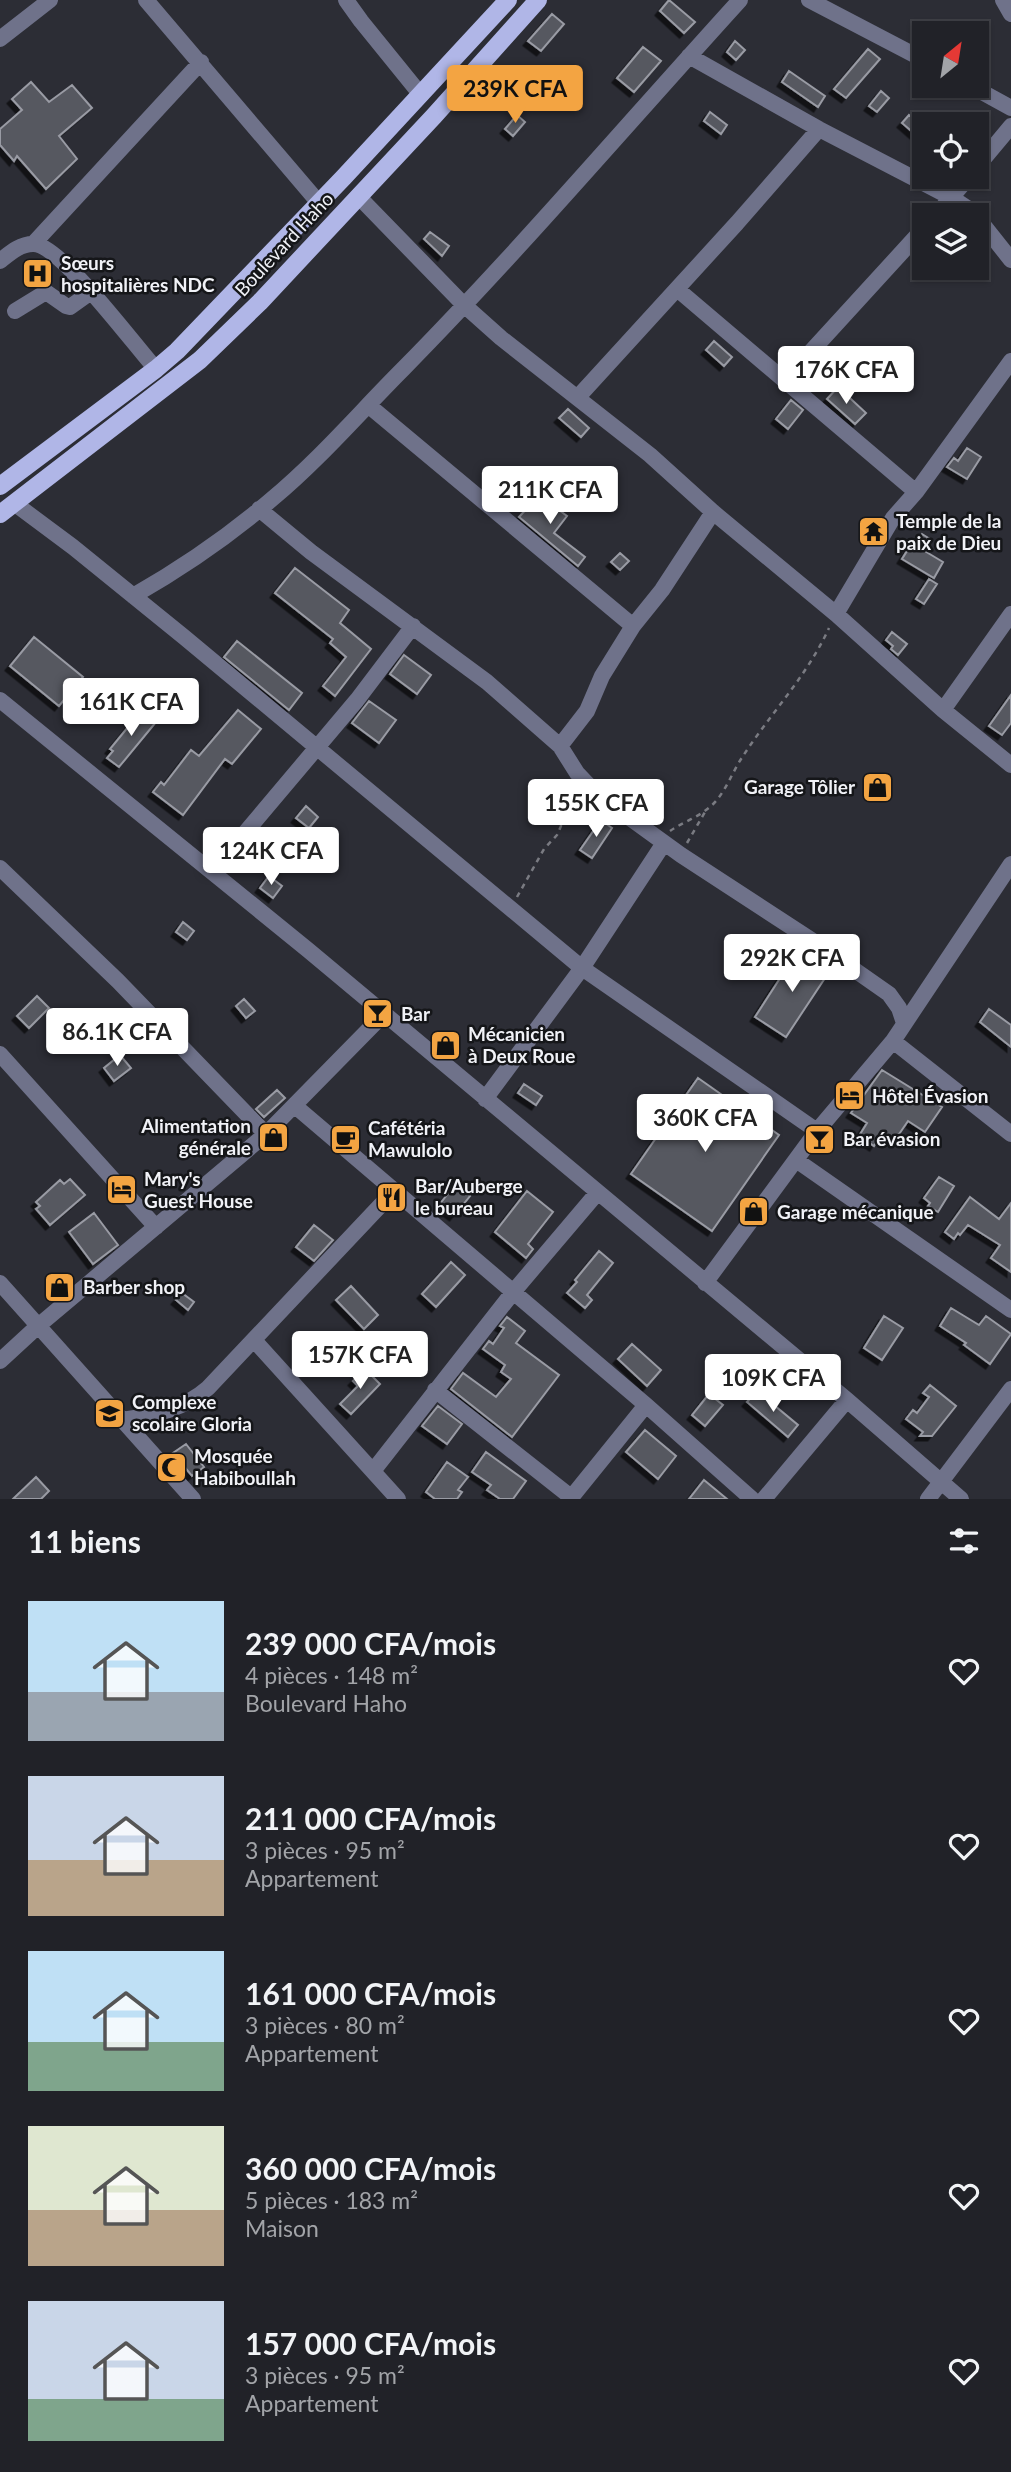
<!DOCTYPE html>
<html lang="fr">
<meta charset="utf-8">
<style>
:root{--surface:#212228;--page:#2d2f34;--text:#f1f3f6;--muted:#a2a4a8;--line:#3e3f45;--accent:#f3a442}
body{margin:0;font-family:Lato,sans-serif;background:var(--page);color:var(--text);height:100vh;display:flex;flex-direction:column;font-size:26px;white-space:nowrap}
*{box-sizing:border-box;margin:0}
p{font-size:23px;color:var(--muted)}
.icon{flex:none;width:38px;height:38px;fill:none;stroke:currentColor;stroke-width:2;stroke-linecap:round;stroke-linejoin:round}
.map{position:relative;height:1499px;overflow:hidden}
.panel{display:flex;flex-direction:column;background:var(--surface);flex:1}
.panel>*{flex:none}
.needle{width:46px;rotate:30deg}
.fabs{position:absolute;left:912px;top:21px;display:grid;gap:14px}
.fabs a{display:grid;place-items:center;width:77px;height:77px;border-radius:0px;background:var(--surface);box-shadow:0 2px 5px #0004,0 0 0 2px var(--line);font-size:35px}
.price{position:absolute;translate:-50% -60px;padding:0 16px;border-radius:7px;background:#fff;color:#222;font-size:23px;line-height:46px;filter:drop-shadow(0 2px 4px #0008)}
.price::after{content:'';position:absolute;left:50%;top:42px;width:21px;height:16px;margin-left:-10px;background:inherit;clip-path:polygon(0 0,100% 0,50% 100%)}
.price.active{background:var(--accent);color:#111}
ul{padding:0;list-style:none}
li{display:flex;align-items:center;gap:21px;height:175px;padding:0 28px}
li span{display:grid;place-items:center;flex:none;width:196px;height:140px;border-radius:0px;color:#555}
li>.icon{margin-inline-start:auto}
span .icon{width:84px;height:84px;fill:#fffc;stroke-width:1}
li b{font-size:30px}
h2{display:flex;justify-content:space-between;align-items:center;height:84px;padding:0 28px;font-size:30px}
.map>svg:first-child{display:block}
.building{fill:#575860;stroke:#999ba4;stroke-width:2;filter:url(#shadow)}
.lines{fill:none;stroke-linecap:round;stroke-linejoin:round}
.path{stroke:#7a7b82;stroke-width:2.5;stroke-dasharray:5 5;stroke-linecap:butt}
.minor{stroke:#6f728a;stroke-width:16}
.major{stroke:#b0b6e7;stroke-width:18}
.labels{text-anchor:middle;stroke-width:5;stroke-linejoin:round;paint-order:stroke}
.street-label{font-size:19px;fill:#f1f2f7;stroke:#151619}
.poi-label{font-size:19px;font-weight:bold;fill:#f1f2f7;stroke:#151619;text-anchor:start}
</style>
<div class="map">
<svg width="1011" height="1499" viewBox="0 0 1011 1499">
<defs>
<filter id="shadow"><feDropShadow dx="-4.5" dy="4.5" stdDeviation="0" flood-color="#0009"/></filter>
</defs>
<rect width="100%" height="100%" fill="#2c2d35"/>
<path class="building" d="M669,0L695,22L684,33L660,11Z
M552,14L564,24L541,51L528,41Z
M735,41L745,50L736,60L727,52Z
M643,47L661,61L634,92L617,78Z
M868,49L880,59L846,98L834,89Z
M789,71L825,96L818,107L782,82Z
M31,82L49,102L72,85L92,108L59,136L77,159L46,189L17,156L14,161L0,145V129L22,110L12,99Z
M881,91L889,98L877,112L869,106Z
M710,112L727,125L721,134L704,121Z
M517,115L525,122L513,136L505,129Z
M909,115L924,127V142L902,123Z
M430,232L449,246L442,256L424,239Z
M714,341L732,357L724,366L706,350Z
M838,387L866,413L855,424L827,399Z
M791,400L803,410L788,429L776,419Z
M568,409L589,428L581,437L559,418Z
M967,448L981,457L967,479L947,467L954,458L958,461Z
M542,492L550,500L548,502L567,516L554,533L585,557L578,566L519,517Z
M922,534L930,539L923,550L943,562L934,578L902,559L912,543L915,545Z
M620,553L629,561L620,570L611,562Z
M295,568L349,610L340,623L371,649L335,696L323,686L346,657L330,643L333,639L275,593Z
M929,579L937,584L924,604L916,599Z
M892,632L907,644L898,655L891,649L893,646L886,640Z
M34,637L83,677L59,706L10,666Z
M237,641L302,693L289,710L224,657Z
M404,655L431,675L417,694L390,674Z
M1011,695V723L1002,735L989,726Z
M369,701L396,720L379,743L352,723Z
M142,710L156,722L119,767L107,758L113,751L110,749Z
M238,710L261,729L232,764L225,759L183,815L153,792L161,782L164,785L191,750L199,756Z
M306,806L318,817L309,828L296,818Z
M601,820L612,828L592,858L580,850Z
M269,876L282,886L273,898L260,888Z
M183,922L194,931L187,940L176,932Z
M797,952L829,972L786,1037L755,1017Z
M37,996L49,1008L29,1028L17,1016Z
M244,999L255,1011L246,1018L236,1006Z
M989,1009L1011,1025V1047L980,1022Z
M120,1055L131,1068L114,1081L104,1068Z
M882,1070L942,1107L925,1132L908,1121L895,1140L883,1132L874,1146L859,1136L867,1123L851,1113Z
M698,1078L779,1135L712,1231L631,1174Z
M524,1084L542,1096L536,1105L518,1093Z
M277,1090L285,1098L264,1117L256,1109Z
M939,1177L954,1186L938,1212L928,1206L930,1203L924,1198Z
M70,1179L85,1195L50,1225L36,1209L40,1206L36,1202L60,1180L64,1184Z
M460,1186L470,1196L454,1216L439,1205L451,1190L454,1192Z
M527,1191L553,1212L528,1244L533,1249L526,1258L495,1232Z
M970,1197L999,1219L1011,1203V1272L991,1258L1000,1245L968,1225L960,1235L958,1233L954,1239L945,1232Z
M94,1213L118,1245L93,1264L69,1232Z
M314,1225L333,1240L314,1261L296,1247Z
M599,1251L613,1263L587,1295L592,1300L585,1308L567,1293L577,1282L575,1280Z
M451,1262L465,1275L436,1307L422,1294Z
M351,1286L378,1315L364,1329L336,1300Z
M182,1293L194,1302L188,1310L176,1300Z
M951,1308L979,1325L986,1316L1011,1334L990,1364L964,1345L966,1343L940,1326Z
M884,1316L903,1328L882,1360L864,1348Z
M507,1317L525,1331L516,1343L559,1375L512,1437L451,1389L463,1373L496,1397L511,1379L501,1372L505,1365L483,1349L489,1341L493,1344L504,1328L500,1326Z
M632,1344L661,1370L647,1386L618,1359Z
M365,1369L380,1384L351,1414L340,1404L358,1386L353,1381Z
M930,1385L956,1406L932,1436H920L923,1432L906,1419L913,1410L917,1413L929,1397L923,1393Z
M757,1391L798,1425L788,1437L747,1402Z
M709,1394L723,1405L705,1426L692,1415Z
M438,1406L462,1424L447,1444L422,1426Z
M645,1430L676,1456L658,1479L626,1452Z
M186,1444L204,1467L192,1476L173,1453Z
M486,1452L526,1481L513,1499H500L487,1490L491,1485L472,1472Z
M447,1462L468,1477L458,1490L462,1492L457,1499H435L426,1492Z
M36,1477L49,1491L41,1499H13Z
M704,1480L727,1499H689Z"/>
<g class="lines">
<path class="path" d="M670,831C683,822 699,817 711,806C725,794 732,772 743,756C771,713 807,676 829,628
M687,843L705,812
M517,897L544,849L557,835L561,826L559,813L571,786"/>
<path class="minor" d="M146,0L319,203
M346,0L361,21L421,95
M809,0L924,60
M1003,0L1011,14
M0,39L50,0
M689,56L819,129L952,198L973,212L1011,260
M971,86L1011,108
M976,168L1011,126
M358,196L464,305L501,338L650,455L713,512L836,614L943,710L1011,765
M936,215L969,177
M34,243L201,62
M0,261C10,253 20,244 33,244C59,243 135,346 156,369
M677,289L916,492
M15,311L46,292L66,306L70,307L91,292
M785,380L924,228
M578,397L737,223L819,129
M368,405L633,626
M14,503L73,547L184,637L582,968L485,1099
M259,509L311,552L487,682L560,746L577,773L594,791L612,805L681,855L819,945L889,994L899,1008L904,1023
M133,596C182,568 229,536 272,499C320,459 360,412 404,368C520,250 628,123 740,0
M836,614L893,518L916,492L1011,361
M0,700L308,950L847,1400L961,1499
M943,710L1011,614
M560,746L587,711L602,676L633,626L662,590L713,512
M664,843L582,968L817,1131
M0,868L118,981L266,1134
M212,872L357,700L413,626
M893,1041L1011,1134
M0,1054L156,1227
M295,1106L646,1405L752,1499
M796,1160L1011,1310
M0,1283L193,1499
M705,1283L817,1131L893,1041L1011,864
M254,1340L398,1499
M0,1361L38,1326L266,1134L383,1015
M435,1390L571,1497
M122,1420C154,1415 183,1410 208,1388L394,1191
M373,1471L514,1291L598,1192
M570,1499L646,1405
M764,1499L847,1400
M928,1499L1011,1389"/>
<path class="major" d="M0,486L156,369L177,351L344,177L508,0
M0,514L200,360L260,302L434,116L538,0"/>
</g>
<defs>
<symbol id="hospital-square" viewBox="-11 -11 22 22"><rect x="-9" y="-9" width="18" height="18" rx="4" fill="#f3a442" stroke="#151619"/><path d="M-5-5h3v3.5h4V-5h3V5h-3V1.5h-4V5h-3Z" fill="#111"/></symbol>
<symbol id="temple-square" viewBox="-11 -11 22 22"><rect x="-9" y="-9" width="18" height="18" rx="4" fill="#f3a442" stroke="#151619"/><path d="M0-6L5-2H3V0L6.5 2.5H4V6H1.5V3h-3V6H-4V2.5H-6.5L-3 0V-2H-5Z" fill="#111"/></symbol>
<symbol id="shop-square" viewBox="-11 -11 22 22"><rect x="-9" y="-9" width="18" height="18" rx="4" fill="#f3a442" stroke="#151619"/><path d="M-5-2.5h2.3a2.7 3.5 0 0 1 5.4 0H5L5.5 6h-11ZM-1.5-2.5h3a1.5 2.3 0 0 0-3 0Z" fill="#111"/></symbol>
<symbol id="bar-square" viewBox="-11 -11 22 22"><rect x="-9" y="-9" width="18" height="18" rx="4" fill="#f3a442" stroke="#151619"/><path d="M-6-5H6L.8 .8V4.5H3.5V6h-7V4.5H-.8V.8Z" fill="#111"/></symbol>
<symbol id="hotel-square" viewBox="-11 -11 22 22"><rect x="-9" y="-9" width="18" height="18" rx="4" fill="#f3a442" stroke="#151619"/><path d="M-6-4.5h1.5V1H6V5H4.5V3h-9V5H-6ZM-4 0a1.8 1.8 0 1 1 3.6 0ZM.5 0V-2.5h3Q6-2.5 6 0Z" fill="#111"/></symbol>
<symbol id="cafe-square" viewBox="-11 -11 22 22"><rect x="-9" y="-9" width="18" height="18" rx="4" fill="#f3a442" stroke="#151619"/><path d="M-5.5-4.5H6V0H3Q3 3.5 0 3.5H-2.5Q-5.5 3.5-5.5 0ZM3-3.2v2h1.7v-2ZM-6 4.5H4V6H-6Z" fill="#111"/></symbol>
<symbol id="restaurant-square" viewBox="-11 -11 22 22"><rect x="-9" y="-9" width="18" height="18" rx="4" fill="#f3a442" stroke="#151619"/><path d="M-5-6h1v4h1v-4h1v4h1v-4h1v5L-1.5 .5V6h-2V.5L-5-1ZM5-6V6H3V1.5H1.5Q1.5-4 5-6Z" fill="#111"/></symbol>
<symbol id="school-square" viewBox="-11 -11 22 22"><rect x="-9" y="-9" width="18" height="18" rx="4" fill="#f3a442" stroke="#151619"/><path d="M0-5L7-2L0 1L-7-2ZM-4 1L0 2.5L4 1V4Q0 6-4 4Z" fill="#111"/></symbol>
<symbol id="mosque-square" viewBox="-11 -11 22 22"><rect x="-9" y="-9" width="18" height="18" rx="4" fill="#f3a442" stroke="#151619"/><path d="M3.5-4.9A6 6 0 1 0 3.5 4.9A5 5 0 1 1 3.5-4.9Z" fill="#111"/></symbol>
</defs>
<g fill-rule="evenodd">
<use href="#hospital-square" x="20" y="256" width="35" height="35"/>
<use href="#temple-square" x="856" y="514" width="35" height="35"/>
<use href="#shop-square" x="860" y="770" width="35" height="35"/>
<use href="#bar-square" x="360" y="996" width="35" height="35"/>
<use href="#shop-square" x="428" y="1028" width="35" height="35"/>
<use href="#hotel-square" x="832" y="1078" width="35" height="35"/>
<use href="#shop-square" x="256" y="1120" width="35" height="35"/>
<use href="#cafe-square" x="328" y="1122" width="35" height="35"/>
<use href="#bar-square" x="802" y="1122" width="35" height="35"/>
<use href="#hotel-square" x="104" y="1172" width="35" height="35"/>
<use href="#restaurant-square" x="374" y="1180" width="35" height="35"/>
<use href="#shop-square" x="736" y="1194" width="35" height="35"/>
<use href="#shop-square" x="42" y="1270" width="35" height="35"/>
<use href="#school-square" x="92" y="1396" width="35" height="35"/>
<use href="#mosque-square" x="154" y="1450" width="35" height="35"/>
</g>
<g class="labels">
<g class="street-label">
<text transform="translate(284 244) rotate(-47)" y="7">Boulevard Haho</text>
</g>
<g class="poi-label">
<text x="61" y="270">Sœurs<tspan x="61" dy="22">hospitalières NDC</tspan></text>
<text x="896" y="528">Temple de la<tspan x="896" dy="22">paix de Dieu</tspan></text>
<text x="855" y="794" text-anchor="end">Garage Tôlier</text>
<text x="401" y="1021">Bar</text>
<text x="468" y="1041">Mécanicien<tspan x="468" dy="22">à Deux Roue</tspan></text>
<text x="872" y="1103">Hôtel Évasion</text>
<text x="251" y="1133" text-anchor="end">Alimentation<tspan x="251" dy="22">générale</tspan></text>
<text x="368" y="1135">Cafétéria<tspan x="368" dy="22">Mawulolo</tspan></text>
<text x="843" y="1146">Bar évasion</text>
<text x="144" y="1186">Mary's<tspan x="144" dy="22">Guest House</tspan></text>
<text x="415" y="1193">Bar/Auberge<tspan x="415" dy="22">le bureau</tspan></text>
<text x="777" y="1219">Garage mécanique</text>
<text x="83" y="1294">Barber shop</text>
<text x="132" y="1409">Complexe<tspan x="132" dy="22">scolaire Gloria</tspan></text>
<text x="194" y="1463">Mosquée<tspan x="194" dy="22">Habiboullah</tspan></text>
</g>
</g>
</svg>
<div class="fabs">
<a><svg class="needle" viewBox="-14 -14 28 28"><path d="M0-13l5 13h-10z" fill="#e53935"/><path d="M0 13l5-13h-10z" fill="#a2a4a8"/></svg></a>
<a><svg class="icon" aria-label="locate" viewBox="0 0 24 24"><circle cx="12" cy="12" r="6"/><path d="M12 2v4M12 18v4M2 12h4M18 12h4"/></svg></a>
<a><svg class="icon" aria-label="layers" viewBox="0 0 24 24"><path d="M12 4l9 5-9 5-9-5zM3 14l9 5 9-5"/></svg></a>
</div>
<b class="price active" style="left:515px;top:125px">239K CFA</b>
<b class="price" style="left:846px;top:406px">176K CFA</b>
<b class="price" style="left:550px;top:526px">211K CFA</b>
<b class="price" style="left:131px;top:738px">161K CFA</b>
<b class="price" style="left:596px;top:839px">155K CFA</b>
<b class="price" style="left:271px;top:887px">124K CFA</b>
<b class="price" style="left:792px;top:994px">292K CFA</b>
<b class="price" style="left:117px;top:1068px">86.1K CFA</b>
<b class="price" style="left:705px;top:1154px">360K CFA</b>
<b class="price" style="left:360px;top:1391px">157K CFA</b>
<b class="price" style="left:773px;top:1414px">109K CFA</b>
</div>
<section class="panel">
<h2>11 biens<svg class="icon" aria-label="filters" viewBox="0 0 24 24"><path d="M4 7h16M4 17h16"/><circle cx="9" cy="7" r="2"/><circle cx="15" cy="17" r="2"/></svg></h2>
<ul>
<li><span style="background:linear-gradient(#bfe0f5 65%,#9aa5b1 0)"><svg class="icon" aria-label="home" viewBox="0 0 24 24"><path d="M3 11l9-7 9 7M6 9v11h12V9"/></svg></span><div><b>239 000 CFA/mois</b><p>4 pièces · 148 m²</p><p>Boulevard Haho</p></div><svg class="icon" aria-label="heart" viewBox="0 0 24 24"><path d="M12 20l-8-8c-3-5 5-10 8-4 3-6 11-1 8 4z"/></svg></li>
<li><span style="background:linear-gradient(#c9d6e8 60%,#b9a48a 0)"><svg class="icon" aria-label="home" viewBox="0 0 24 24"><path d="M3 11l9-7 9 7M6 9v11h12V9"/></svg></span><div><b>211 000 CFA/mois</b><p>3 pièces · 95 m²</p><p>Appartement</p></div><svg class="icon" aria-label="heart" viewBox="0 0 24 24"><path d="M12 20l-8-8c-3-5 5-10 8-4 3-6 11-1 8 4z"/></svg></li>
<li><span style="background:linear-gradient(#bfe0f5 65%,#7fa58c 0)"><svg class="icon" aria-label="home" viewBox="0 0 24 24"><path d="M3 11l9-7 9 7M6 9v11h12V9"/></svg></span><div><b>161 000 CFA/mois</b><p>3 pièces · 80 m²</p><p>Appartement</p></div><svg class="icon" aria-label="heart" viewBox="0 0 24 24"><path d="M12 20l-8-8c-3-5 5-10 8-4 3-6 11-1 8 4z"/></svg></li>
<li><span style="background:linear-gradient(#dfe7d0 60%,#b9a48a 0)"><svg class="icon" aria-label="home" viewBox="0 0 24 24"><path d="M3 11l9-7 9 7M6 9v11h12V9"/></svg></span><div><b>360 000 CFA/mois</b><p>5 pièces · 183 m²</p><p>Maison</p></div><svg class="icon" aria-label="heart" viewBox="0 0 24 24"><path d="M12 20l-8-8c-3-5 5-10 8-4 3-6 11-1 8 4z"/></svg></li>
<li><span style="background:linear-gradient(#c9d6e8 70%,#7fa58c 0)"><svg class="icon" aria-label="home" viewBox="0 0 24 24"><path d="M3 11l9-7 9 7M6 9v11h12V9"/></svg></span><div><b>157 000 CFA/mois</b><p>3 pièces · 95 m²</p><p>Appartement</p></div><svg class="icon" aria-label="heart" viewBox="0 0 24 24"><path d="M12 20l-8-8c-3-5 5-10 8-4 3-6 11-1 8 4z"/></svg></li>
</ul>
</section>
